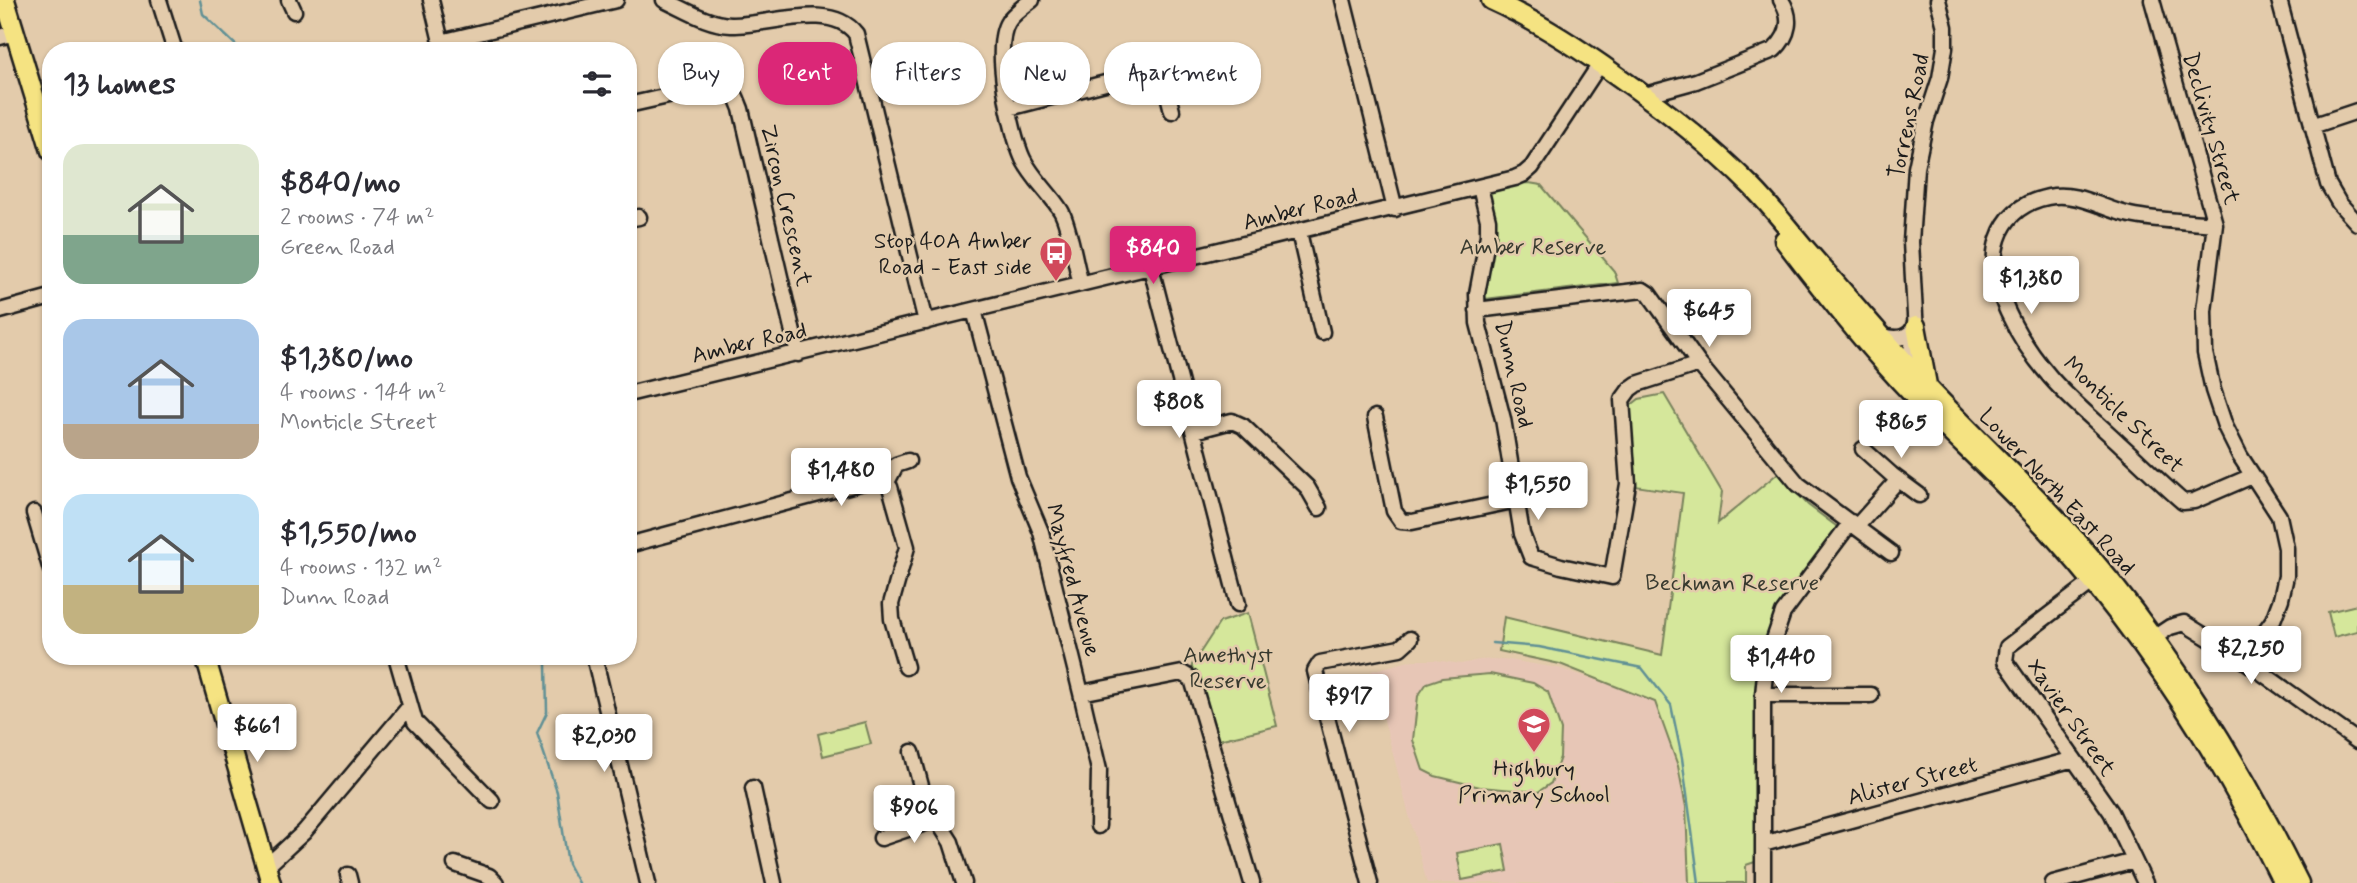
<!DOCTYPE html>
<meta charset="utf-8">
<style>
:root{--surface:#fff;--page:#f7f7f7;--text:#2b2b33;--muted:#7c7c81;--accent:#db2777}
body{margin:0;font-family:Mynerve,sans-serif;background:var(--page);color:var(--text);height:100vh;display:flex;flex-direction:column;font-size:26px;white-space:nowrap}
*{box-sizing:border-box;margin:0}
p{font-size:23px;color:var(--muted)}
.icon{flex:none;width:38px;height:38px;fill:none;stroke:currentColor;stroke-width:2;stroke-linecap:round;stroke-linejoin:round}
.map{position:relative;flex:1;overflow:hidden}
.side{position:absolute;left:42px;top:42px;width:595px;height:623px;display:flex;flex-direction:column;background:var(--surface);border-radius:28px;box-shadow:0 2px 5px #0004}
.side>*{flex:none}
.guide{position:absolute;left:658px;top:42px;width:665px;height:63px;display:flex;gap:14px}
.price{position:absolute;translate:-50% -60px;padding:0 16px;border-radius:7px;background:#fff;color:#222;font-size:23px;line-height:46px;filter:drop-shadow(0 2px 4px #0008)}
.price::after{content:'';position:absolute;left:50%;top:42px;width:21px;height:16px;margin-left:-10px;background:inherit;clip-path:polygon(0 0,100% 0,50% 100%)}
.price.selected{background:var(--accent);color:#fff}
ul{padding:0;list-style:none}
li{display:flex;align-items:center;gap:21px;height:175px;padding:0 21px}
li span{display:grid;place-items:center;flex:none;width:196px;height:140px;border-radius:21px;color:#555}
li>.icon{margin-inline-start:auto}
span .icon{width:84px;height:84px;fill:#fffc;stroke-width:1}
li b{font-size:30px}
h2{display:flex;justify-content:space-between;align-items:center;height:84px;padding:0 21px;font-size:30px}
.chip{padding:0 24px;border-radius:28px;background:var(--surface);box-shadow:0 2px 5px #0004;font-size:24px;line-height:63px}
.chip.selected{background:var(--accent);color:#fff}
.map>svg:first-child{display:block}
.built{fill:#e7c6b6}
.green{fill:#d5e79b;stroke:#78825c;stroke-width:2}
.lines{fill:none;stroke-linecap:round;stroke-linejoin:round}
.stream{stroke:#609095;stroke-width:2.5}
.minor-casing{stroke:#1c1c1c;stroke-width:19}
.major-casing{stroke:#1c1c1c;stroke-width:23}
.minor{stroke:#e3cbab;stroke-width:14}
.major{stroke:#f5e382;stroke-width:18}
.labels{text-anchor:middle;stroke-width:5;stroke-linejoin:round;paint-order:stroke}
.street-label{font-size:23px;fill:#1c1c1c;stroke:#e3cbab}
.poi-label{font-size:23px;fill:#1c1c1c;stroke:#e3cbab;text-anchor:end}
.park-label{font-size:23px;fill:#383a2f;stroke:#e3cbab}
</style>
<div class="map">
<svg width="2357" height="883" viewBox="0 0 2357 883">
<rect width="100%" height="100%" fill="#e3cbab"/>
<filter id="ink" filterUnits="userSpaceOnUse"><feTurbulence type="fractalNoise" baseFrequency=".0143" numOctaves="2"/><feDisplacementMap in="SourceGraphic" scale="14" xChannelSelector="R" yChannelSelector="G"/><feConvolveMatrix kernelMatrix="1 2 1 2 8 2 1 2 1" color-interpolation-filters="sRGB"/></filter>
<g filter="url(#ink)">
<path class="built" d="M1503,659L1558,668L1663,701L1686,807L1689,883H1427L1371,671L1413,660H1435L1461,664L1479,660Z"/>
<path class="green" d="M1529,183L1541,185L1614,271L1618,283L1485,299L1477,294L1482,272L1483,199L1491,185Z
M1664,394L1722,492L1718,523L1778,473L1808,505L1840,529L1783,613L1756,677L1755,862L1746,865V883H1689L1686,807L1678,766L1655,702L1560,664L1499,651L1504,617L1662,655L1683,493L1635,486L1630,406L1639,399Z
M2357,605V631L2334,637L2328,612Z
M1248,613L1277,726L1214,741L1192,679V665L1220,622Z
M1490,674L1533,683L1548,692L1561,730L1560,757L1551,783L1538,792L1480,787L1435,776L1423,770L1413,740L1418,696L1427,683L1442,678Z
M865,722L871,744L823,756L818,734Z
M1503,844L1508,871L1462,880L1457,853Z"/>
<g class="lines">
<path class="stream" d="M200,0L203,14L242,51
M1492,643L1539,647L1642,668L1671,705L1682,758L1699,883
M543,656L546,665L547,712L537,733L557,792L568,864L578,883"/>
<defs>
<path id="minor" d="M159,0L175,51
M289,0L294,11
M431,0L443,50
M664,0C686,10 707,24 731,25C768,26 831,0 856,34L926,322
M1032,0C1024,6 1013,14 1008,22C992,46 1011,133 1023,159C1033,179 1050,193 1061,211C1069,224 1076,267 1081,284
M1343,0L1395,209
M2152,0L2215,224L2204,311L2205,353L2213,390L2225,426L2240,456L2279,516L2286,548V576L2281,599L2273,620L2244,660
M2279,0L2328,184L2339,203L2357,223
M0,37L15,33
M441,42L616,0
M1645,95L1696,81L1774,50C1789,36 1793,18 1781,0
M628,105L713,86C733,86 734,91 741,109L798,354
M1009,108L1144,73L1157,74L1166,87L1172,111
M2312,126L2357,111
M1480,187L1488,220V235L1477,294L1478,323L1503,419L1522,534L1531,557L1561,566L1612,577L1628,484L1622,400L1630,389L1637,384L1699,364
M628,219L639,217
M2215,224C2187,221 2158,221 2130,215C2102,209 2078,191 2048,197C2023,202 2006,215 1998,239C1983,283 2022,345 2051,378C2071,401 2097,422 2120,444C2141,463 2161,483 2183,502L2194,501L2252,476
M1299,232L1322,332
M1151,268L1238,604
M974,310L1018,477L1041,532L1081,693L1099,770L1098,826
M1477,310L1643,290L1649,294L1699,364L1798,484L1891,553
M0,311L51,297
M1883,336C1897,340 1907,339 1916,326
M1899,367L1910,353L1916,333L1911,242L1916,168L1926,121L1940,78L1945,48V27L1938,0
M628,394L1515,178L1524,174L1532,167L1600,64
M1375,417L1394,511L1401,521L1412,522L1517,500
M1194,431L1232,421L1243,426L1307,487L1319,508
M1863,449L1892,475L1919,495
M886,484L896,465L908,461
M34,513L51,570
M1857,526L1898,480
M628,545L871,480L882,481L890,487L907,547L891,604L892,619L906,667
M2100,576L2007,647L2005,661L2111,812L2145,883
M2146,643L2170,627L2184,623L2244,660L2357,741
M396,656L415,722L492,801
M594,656L648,883
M1081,693L1182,673L1192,679L1252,883
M1763,695H1871
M912,752L925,801L951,842L964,883
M753,788L774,883
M881,838L937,819
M1763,844L2074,759
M455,864L489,876L496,883
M266,867L304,832L410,706
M348,875L350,883
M1370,883L1315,671L1320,663L1400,648L1410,639
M1763,883V695L1766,663L1783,613L1851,522
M2053,883L2134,861"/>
<path id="major" d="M5,0L51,151
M1491,0C1535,20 1577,47 1616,75C1665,109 1710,145 1752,187C1771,206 1787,227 1804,247C1843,291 1881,336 1921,380C1967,430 2019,477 2065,528C2161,633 2236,756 2299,883
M1784,240C1825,294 1866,346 1913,395C1960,443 2010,488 2055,538C2147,640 2223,760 2283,883
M1916,326L1927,385
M205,656L271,883"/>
</defs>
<use href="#minor" class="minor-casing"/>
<use href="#major" class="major-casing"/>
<use href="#minor" class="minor"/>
<use href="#major" class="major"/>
</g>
</g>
<defs>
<symbol id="bus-pin" viewBox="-11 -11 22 30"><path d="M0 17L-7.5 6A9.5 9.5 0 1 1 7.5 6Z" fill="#d1495b" stroke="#e3cbab"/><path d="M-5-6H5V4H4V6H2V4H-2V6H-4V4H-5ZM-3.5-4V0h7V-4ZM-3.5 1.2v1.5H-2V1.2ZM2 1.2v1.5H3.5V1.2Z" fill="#fff"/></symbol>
<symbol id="school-pin" viewBox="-11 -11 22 30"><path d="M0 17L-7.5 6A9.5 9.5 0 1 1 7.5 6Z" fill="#d1495b" stroke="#e3cbab"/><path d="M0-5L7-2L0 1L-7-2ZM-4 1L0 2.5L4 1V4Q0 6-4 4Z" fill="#fff"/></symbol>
</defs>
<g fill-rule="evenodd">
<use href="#bus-pin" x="1037" y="234" width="38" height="52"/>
<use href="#school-pin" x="1515" y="705" width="38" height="52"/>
</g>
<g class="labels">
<g class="street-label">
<text transform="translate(1908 116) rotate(-78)" y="8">Torrens Road</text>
<text transform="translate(2212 128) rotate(74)" y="8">Declivity Street</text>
<text transform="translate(787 205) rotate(77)" y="8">Zircon Crescent</text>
<text transform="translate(1300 208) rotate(-14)" y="8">Amber Road</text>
<text transform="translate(749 342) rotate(-13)" y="8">Amber Road</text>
<text transform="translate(1515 374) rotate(77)" y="8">Dunn Road</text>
<text transform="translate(2124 414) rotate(44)" y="8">Monticle Street</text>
<text transform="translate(2058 491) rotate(47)" y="8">Lower North East Road</text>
<text transform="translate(1074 580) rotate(75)" y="8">Mayfred Avenue</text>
<text transform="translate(2072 717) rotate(55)" y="8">Xavier Street</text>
<text transform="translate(1912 780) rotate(-15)" y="8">Alister Street</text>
</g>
<g class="poi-label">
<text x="1032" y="248">Stop 40A Amber<tspan x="1032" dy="26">Road - East side</tspan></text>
<text x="1534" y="776" text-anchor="middle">Highbury<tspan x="1534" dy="26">Primary School</tspan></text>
</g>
<g class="park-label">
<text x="1533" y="254">Amber Reserve</text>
<text x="1732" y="590">Beckman Reserve</text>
<text x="1228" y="662">Amethyst<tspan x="1228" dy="26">Reserve</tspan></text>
</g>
</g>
</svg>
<b class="price selected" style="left:1153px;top:286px">$840</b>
<b class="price" style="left:2031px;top:316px">$1,380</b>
<b class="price" style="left:1709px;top:349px">$645</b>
<b class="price" style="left:1179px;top:440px">$808</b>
<b class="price" style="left:1901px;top:460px">$865</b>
<b class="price" style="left:841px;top:508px">$1,480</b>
<b class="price" style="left:1538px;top:522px">$1,550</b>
<b class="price" style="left:2251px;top:686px">$2,250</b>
<b class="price" style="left:1781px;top:695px">$1,440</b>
<b class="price" style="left:1349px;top:734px">$917</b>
<b class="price" style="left:257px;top:764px">$661</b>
<b class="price" style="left:604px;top:774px">$2,030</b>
<b class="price" style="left:914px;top:845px">$906</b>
<div class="guide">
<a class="chip">Buy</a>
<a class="chip selected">Rent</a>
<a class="chip">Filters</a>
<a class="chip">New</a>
<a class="chip">Apartment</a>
</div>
<section class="side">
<h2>13 homes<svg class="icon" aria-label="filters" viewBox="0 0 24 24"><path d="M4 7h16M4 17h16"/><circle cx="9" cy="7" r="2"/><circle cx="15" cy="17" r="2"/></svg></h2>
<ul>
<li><span style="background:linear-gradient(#dfe7d0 65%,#7fa58c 0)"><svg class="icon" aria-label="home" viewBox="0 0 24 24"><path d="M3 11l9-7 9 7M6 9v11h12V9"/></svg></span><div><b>$840/mo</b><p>2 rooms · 74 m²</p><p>Green Road</p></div></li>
<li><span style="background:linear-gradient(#a9c7e8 75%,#b9a48a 0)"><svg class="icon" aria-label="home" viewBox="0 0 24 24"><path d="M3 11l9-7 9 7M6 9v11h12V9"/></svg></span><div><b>$1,380/mo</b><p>4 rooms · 144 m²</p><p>Monticle Street</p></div></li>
<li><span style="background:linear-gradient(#bfe0f5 65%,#c2b280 0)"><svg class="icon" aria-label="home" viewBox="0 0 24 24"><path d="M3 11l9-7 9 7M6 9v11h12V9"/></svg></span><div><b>$1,550/mo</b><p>4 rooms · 132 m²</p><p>Dunn Road</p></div></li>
</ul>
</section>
</div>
